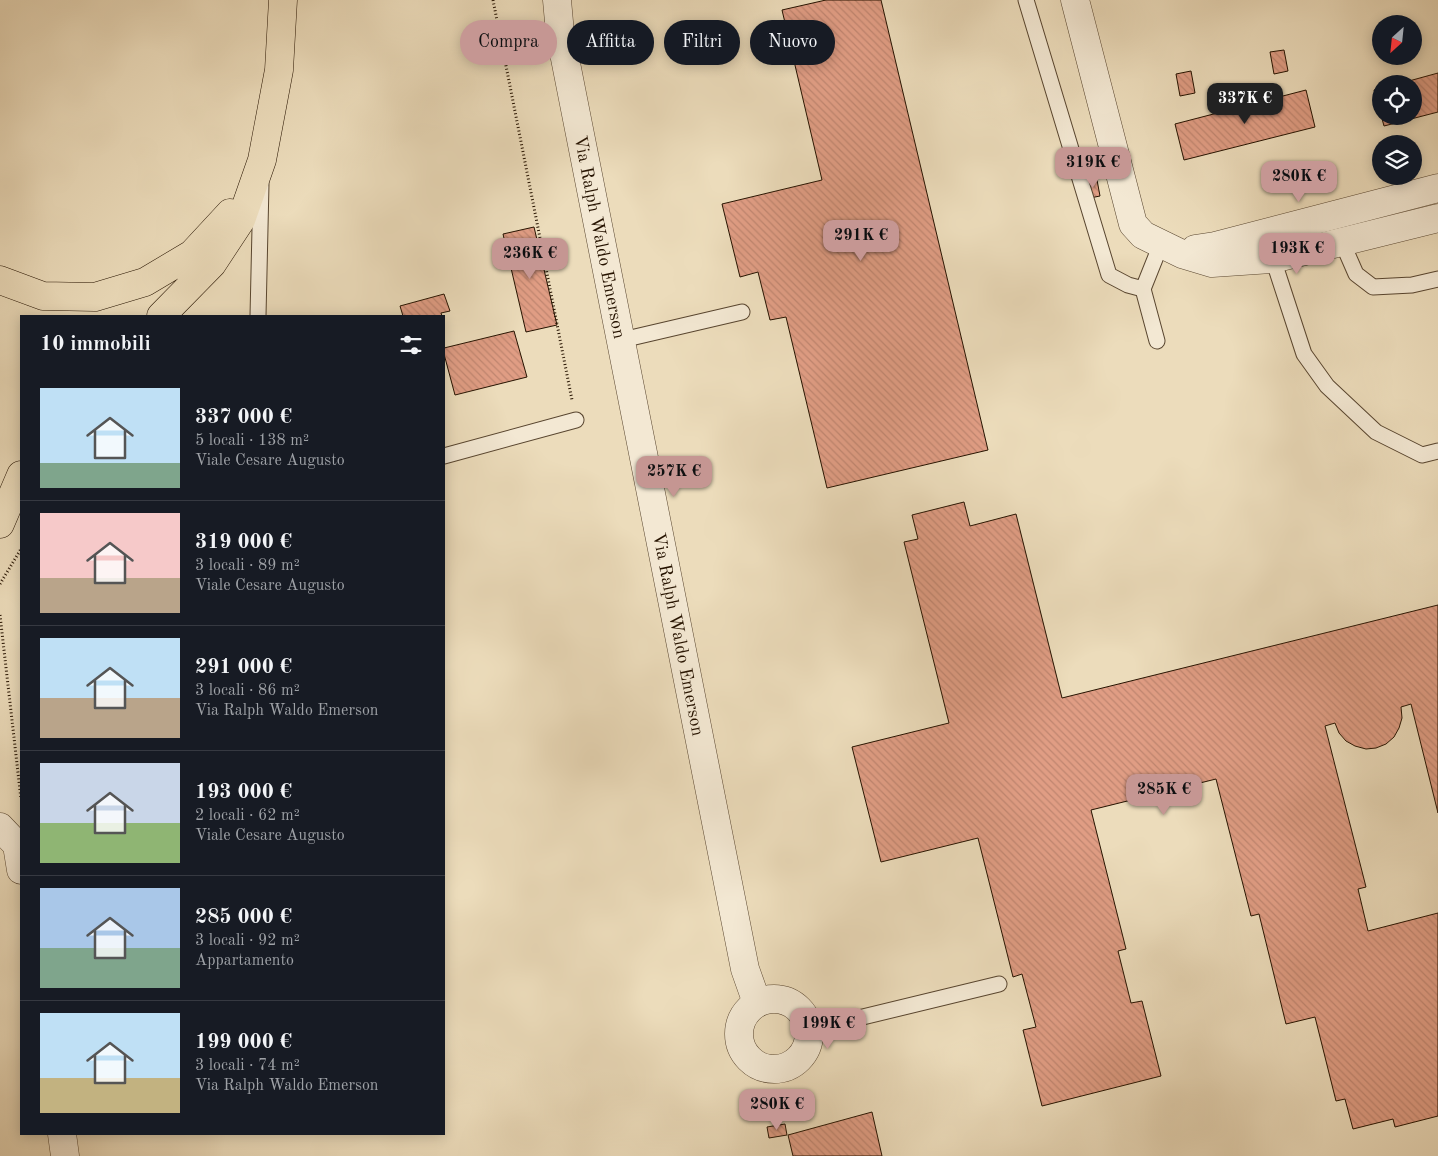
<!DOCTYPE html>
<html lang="it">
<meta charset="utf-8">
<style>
:root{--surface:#171b24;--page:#20242c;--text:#f1f3f6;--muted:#9ea1a6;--line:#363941;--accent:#c59692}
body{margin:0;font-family:"Old Standard TT",serif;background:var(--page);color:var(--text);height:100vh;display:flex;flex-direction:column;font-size:19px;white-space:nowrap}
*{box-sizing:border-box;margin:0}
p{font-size:16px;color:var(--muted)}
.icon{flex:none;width:28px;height:28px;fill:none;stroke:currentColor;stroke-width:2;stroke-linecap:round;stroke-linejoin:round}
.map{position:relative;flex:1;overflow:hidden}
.details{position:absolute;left:20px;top:315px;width:425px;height:820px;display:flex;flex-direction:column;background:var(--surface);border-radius:0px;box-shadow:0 2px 12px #0003}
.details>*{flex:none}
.banner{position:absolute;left:460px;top:20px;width:475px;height:45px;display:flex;gap:10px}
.needle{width:32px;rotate:207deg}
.buttons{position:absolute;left:1372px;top:15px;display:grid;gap:10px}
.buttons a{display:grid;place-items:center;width:50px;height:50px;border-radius:50%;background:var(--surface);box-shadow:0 2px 12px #0003;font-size:25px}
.price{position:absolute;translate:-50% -42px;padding:0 11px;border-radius:10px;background:var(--accent);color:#111;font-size:16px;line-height:32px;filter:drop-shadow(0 1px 2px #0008)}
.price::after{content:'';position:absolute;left:50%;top:30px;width:15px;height:11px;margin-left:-8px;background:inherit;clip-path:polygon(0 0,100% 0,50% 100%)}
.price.selected{background:#222;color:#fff}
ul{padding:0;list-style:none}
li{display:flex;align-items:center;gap:15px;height:125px;padding:0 20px}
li+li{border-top:1px solid var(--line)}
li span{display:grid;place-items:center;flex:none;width:140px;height:100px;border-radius:0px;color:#555}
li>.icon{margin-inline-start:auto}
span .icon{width:60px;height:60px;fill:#fffc;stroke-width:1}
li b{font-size:21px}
h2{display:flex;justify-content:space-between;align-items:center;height:60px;padding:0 20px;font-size:21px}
.tag{padding:0 18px;border-radius:22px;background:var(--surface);box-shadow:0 2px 12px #0003;font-size:18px;line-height:45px}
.tag.selected{background:var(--accent);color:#111}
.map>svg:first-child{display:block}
.building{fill:url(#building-back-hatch);stroke:#261300}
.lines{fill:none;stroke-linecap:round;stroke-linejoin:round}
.lane-casing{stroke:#58452f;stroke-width:17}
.street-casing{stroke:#58452f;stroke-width:29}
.primary-casing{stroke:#261300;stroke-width:29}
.path{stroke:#261300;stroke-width:3;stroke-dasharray:1 2.5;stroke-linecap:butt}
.lane{stroke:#f3e8d3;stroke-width:15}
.street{stroke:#f3e8d3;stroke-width:28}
.primary{stroke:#ecdcbb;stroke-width:28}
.labels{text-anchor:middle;stroke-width:4;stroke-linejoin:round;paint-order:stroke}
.street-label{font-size:18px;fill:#261300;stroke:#f3e8d3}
</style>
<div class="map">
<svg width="1438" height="1156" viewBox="0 0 1438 1156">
<defs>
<pattern id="building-back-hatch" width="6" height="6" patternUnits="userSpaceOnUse" patternTransform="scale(1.25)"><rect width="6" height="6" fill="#e09d84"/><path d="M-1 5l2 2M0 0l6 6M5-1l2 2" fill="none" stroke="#c08670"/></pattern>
</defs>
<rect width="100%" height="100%" fill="#ecdcbb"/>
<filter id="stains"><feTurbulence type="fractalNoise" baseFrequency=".004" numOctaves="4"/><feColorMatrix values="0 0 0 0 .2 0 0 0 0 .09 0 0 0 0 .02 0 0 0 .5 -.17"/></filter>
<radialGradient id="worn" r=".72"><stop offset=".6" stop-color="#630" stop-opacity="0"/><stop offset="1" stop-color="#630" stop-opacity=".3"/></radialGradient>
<path class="building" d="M826,0H881L988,450L827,488L786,317L770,320L758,272L740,277L722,204L822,180L782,10Z
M1284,50L1288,71L1274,74L1270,52Z
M1191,71L1195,93L1180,96L1176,74Z
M1438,73V112L1384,126L1374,90L1381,88V116H1414V84H1398Z
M1306,90L1315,127L1184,160L1175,124Z
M1097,180L1100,196L1090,198L1086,183Z
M534,227L557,325L526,332L503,234Z
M444,294L450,311L441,313L442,316H403L400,306Z
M514,331L527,377L455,395L444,354V348Z
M964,502L970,526L1016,514L1062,698L1438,605V813L1411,704L1401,707L1402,718L1399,728L1394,737L1386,744L1376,748L1366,749L1355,746L1346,741L1339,733L1335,723L1325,726L1366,887L1358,889L1368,931L1438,913V1116L1395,1127L1393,1119L1353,1129L1345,1099L1336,1101L1315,1017L1286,1024L1259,914L1251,916L1216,779L1091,810L1126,949L1118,951L1131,1003L1142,1001L1161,1076L1042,1106L1023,1030L1036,1027L1022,974L1013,977L978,838L881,862L852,747L949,723L904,542L918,539L912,515Z
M872,1112L882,1156H793L788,1135Z
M785,1124L787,1135L769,1138L767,1127Z"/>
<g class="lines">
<defs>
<path id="lane" d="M1026,0L1109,275L1128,285L1143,289L1161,244
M1341,236L1342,242L1356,274L1373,287L1412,285L1438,279
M1273,259L1304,354L1327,386L1376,432L1422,455L1438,451
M1143,289L1157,341
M258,316L261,184
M622,340L742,312
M444,456L576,420
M809,1030L999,984"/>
<g id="street">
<path id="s1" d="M557,0L560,33L745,969L757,1003"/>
<path d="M1075,0L1133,224L1143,235L1182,254L1212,263L1273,259L1438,218"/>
<path d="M1195,249L1215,246L1438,188"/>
<path d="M0,827L17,845L21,870"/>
<circle cx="774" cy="1034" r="35"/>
<path d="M62,1134L65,1156"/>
</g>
<path id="primary" d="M0,280L43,296L95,297L145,282L192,254L230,213
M161,316L212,264L241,220L262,160L279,70L283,0
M0,524L21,475"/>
</defs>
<use href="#lane" class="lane-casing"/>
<use href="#street" class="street-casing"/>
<use href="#primary" class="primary-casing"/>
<path class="path" d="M493,0L572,400
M0,584L21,549
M0,615L21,799"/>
<use href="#lane" class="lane"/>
<use href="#street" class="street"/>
<use href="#primary" class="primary"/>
</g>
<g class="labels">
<g class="street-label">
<text dy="6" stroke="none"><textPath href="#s1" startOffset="241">Via Ralph Waldo Emerson</textPath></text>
<text dy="6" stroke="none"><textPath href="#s1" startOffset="646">Via Ralph Waldo Emerson</textPath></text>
</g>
</g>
<rect width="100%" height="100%" filter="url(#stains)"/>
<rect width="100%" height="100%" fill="url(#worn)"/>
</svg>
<div class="buttons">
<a><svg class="needle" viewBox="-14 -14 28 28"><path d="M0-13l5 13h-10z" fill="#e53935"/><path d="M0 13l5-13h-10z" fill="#9ea1a6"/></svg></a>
<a><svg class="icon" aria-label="locate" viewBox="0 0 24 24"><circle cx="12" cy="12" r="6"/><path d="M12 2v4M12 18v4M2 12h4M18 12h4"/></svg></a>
<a><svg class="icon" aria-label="layers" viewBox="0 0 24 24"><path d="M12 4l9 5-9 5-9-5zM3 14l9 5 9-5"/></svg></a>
</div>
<b class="price selected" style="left:1245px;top:125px">337K €</b>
<b class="price" style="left:1093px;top:189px">319K €</b>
<b class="price" style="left:1299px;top:203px">280K €</b>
<b class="price" style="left:861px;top:262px">291K €</b>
<b class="price" style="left:1297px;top:275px">193K €</b>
<b class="price" style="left:530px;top:280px">236K €</b>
<b class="price" style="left:674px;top:498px">257K €</b>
<b class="price" style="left:1164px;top:816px">285K €</b>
<b class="price" style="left:828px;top:1050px">199K €</b>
<b class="price" style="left:777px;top:1131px">280K €</b>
<div class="banner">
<a class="tag selected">Compra</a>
<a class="tag">Affitta</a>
<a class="tag">Filtri</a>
<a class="tag">Nuovo</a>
</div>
<section class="details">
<h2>10 immobili<svg class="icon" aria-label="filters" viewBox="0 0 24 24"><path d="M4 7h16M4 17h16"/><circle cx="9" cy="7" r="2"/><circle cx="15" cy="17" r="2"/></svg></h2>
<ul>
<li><span style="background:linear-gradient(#bfe0f5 75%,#7fa58c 0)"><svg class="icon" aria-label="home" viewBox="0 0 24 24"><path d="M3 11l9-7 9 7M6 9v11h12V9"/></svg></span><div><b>337 000 €</b><p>5 locali · 138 m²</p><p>Viale Cesare Augusto</p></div></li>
<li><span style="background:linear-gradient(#f6c9c9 65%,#b9a48a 0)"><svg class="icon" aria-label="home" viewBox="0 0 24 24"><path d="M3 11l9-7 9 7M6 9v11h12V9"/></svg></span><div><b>319 000 €</b><p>3 locali · 89 m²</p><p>Viale Cesare Augusto</p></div></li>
<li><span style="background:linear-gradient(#bfe0f5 60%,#b9a48a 0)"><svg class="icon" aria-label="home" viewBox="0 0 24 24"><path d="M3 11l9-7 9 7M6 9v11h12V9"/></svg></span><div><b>291 000 €</b><p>3 locali · 86 m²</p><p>Via Ralph Waldo Emerson</p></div></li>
<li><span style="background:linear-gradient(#c9d6e8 60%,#8fb573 0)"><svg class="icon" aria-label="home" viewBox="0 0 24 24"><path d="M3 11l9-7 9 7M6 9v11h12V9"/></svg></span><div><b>193 000 €</b><p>2 locali · 62 m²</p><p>Viale Cesare Augusto</p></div></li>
<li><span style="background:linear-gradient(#a9c7e8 60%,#7fa58c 0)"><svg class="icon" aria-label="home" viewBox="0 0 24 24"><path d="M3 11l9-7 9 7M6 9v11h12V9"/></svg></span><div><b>285 000 €</b><p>3 locali · 92 m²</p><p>Appartamento</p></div></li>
<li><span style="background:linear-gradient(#bfe0f5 65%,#c2b280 0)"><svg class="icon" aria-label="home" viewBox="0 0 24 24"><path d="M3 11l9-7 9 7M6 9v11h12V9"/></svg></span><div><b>199 000 €</b><p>3 locali · 74 m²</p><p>Via Ralph Waldo Emerson</p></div></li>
</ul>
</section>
</div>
